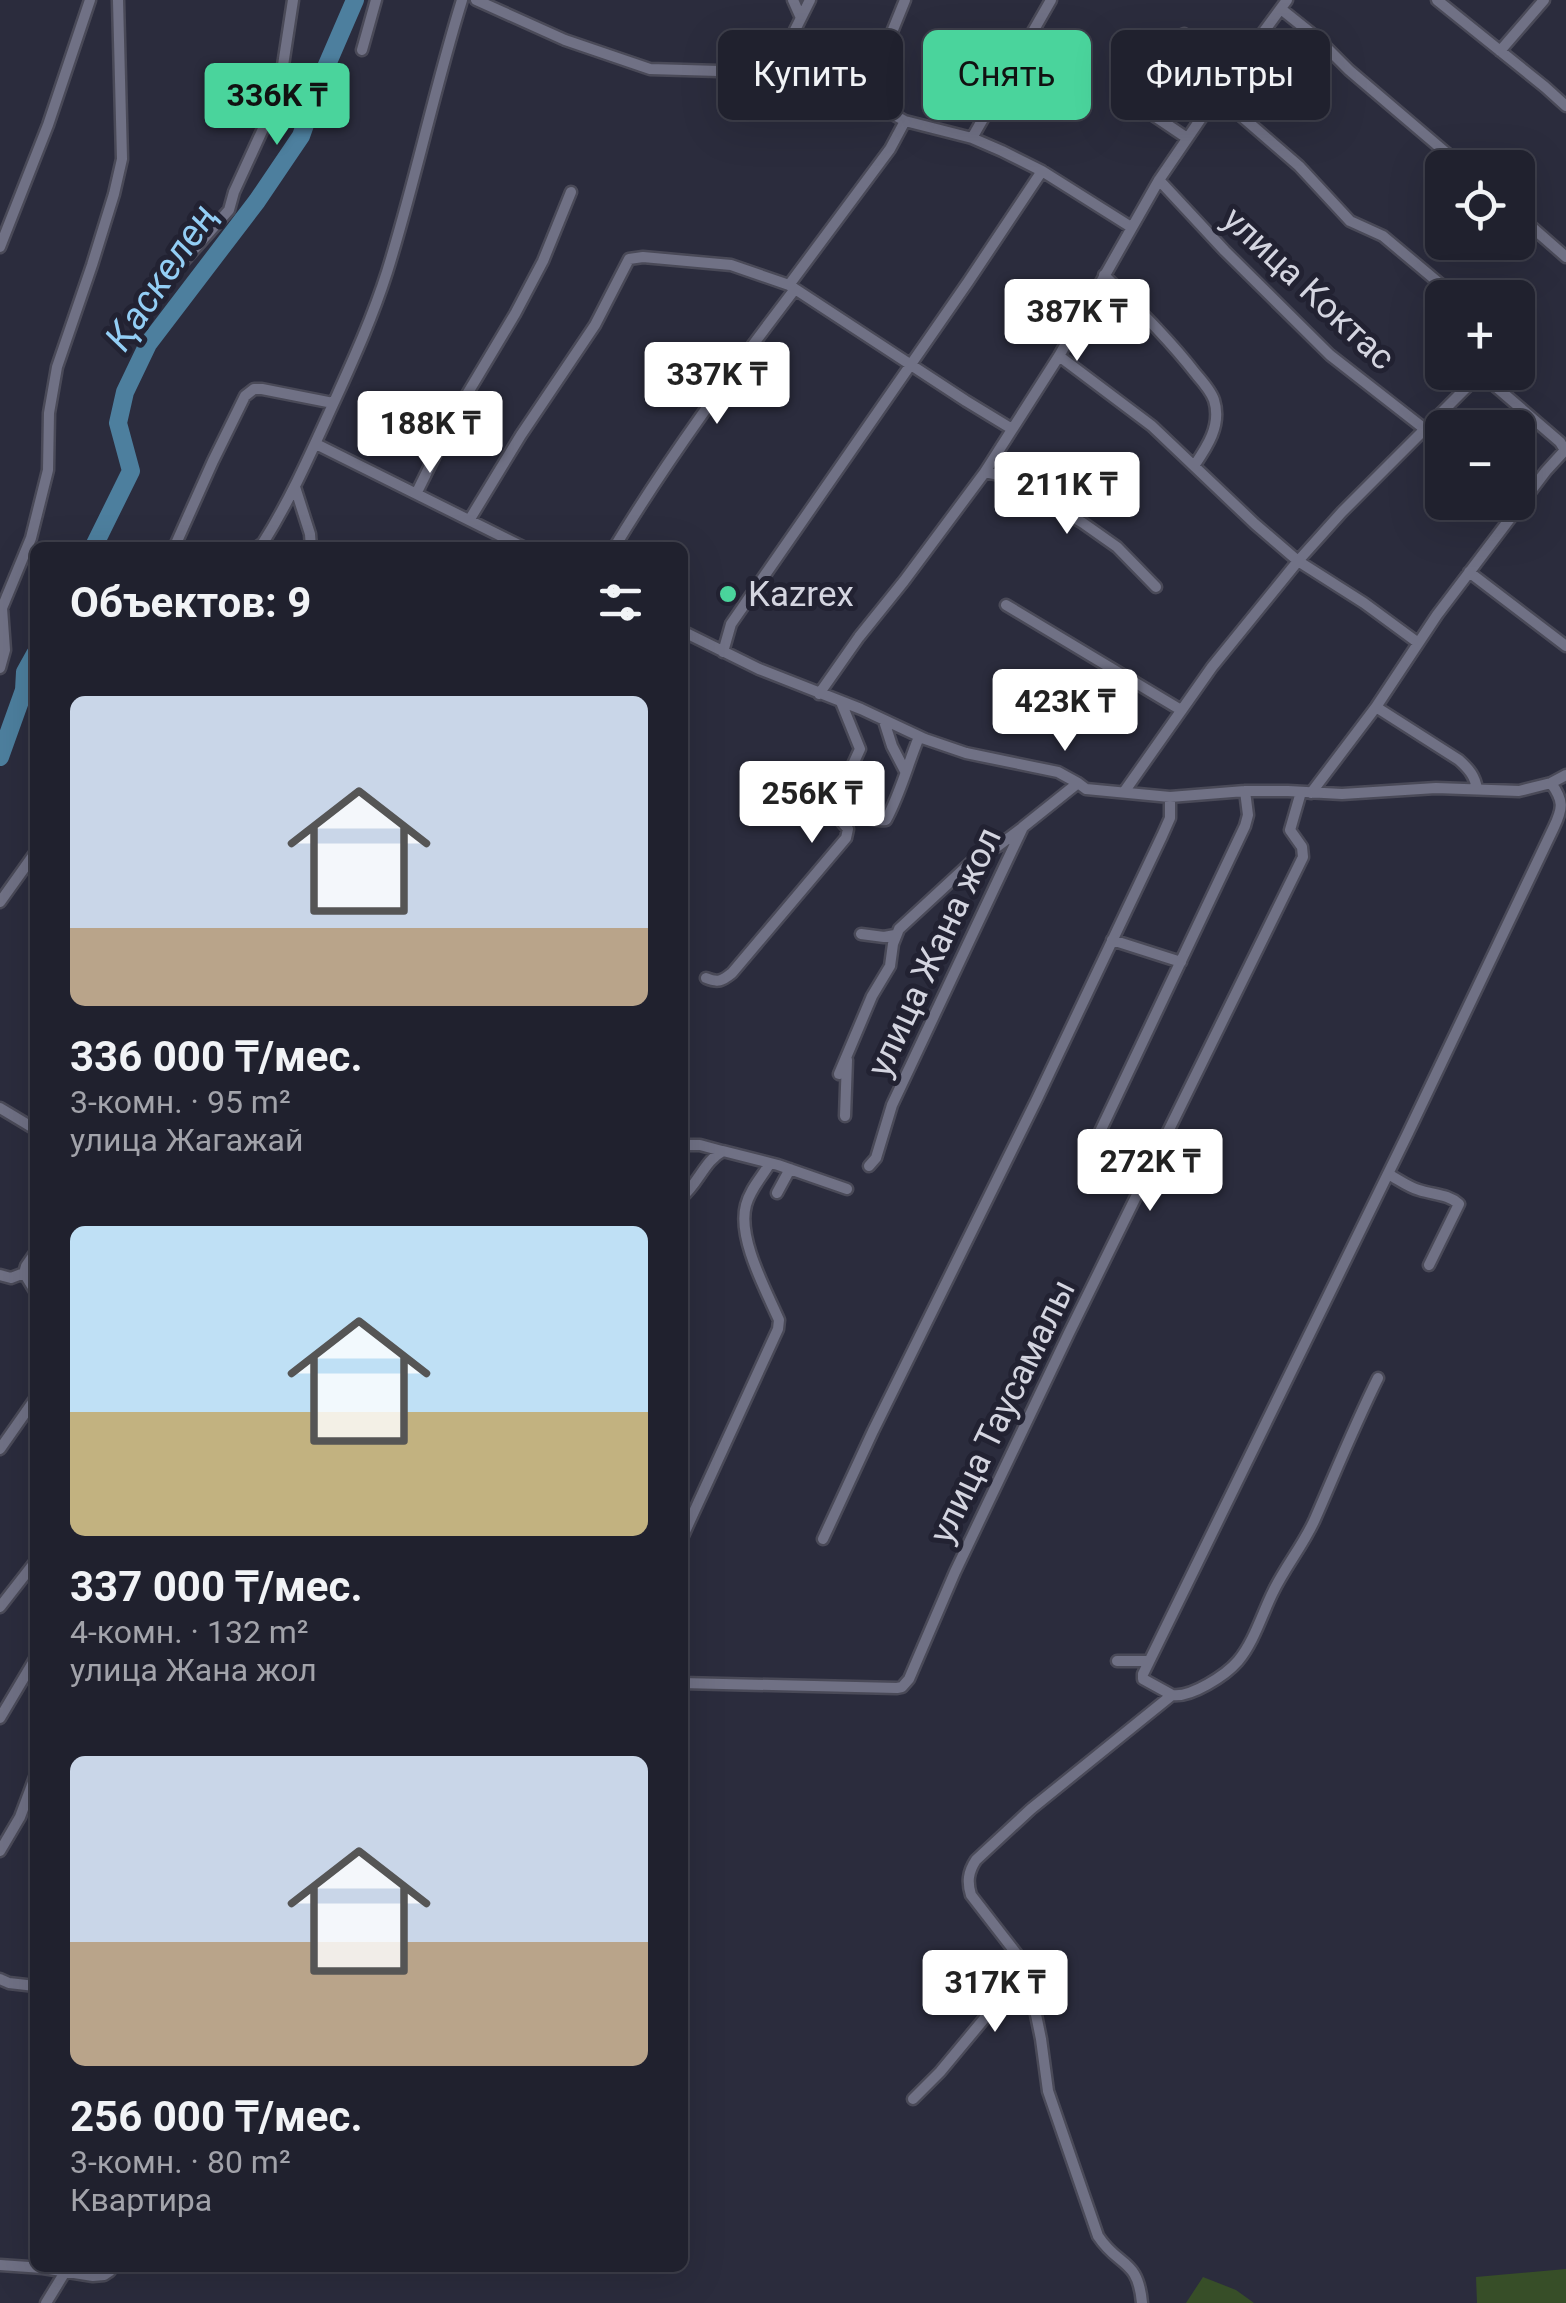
<!DOCTYPE html>
<html lang="ru">
<meta charset="utf-8">
<style>
:root{--surface:#20212e;--page:#2d2e3a;--text:#f1f3f6;--muted:#a2a3aa;--line:#3d3e4a;--accent:#4ad49c}
body{margin:0;font-family:Roboto,sans-serif;background:var(--page);color:var(--text);height:100vh;display:flex;flex-direction:column;font-size:38px;white-space:nowrap}
*{box-sizing:border-box;margin:0}
p{font-size:32px;color:var(--muted)}
.icon{flex:none;width:55px;height:55px;fill:none;stroke:currentColor;stroke-width:2;stroke-linecap:round;stroke-linejoin:round}
.map{position:relative;flex:1;overflow:hidden}
.details{position:absolute;left:30px;top:542px;width:658px;height:1730px;display:flex;flex-direction:column;background:var(--surface);border-radius:15px;box-shadow:0 10px 40px #0002,0 0 0 2px var(--line)}
.details>*{flex:none}
.hud{position:absolute;left:718px;top:30px;width:698px;height:90px;display:flex;gap:20px}
.fabs{position:absolute;left:1425px;top:150px;display:grid;gap:20px}
.fabs a{display:grid;place-items:center;width:110px;height:110px;border-radius:15px;background:var(--surface);box-shadow:0 10px 40px #0002,0 0 0 2px var(--line);font-size:50px}
.price{position:absolute;translate:-50% -85px;padding:0 22px;border-radius:10px;background:#fff;color:#222;font-size:32px;line-height:65px;filter:drop-shadow(0 2px 5px #0008)}
.price::after{content:'';position:absolute;left:50%;top:60px;width:30px;height:22px;margin-left:-15px;background:inherit;clip-path:polygon(0 0,100% 0,50% 100%)}
.price.current{background:var(--accent);color:#111}
ul{padding:0;list-style:none}
li{display:grid;align-content:center;gap:20px;height:530px;padding:0 40px}
li span{display:grid;place-items:center;height:310px;border-radius:15px;color:#555}
li>.icon{margin-inline-start:auto}
span .icon{width:180px;height:180px;fill:#fffc;stroke-width:1}
li b{font-size:42px}
h2{display:flex;justify-content:space-between;align-items:center;height:120px;padding:0 40px;font-size:42px}
.tag{padding:0 35px;border-radius:15px;background:var(--surface);box-shadow:0 10px 40px #0002,0 0 0 2px var(--line);font-size:35px;line-height:90px}
.tag.current{background:var(--accent);color:#111}
.map>svg:first-child{display:block}
.green{fill:#374e28}
.lines{fill:none;stroke-linecap:round;stroke-linejoin:round}
.river{stroke:#4d7f9e;stroke-width:18}
.minor-casing{stroke:#4a4a58;stroke-width:15}
.minor{stroke:#707185;stroke-width:10}
.poi-dot{fill:#4ad49c;stroke:#222232;stroke-width:4}
.labels{text-anchor:middle;stroke-width:10;stroke-linejoin:round;paint-order:stroke}
.street-label{font-size:35px;fill:#d4d5e0;stroke:#222232}
.poi-label{font-size:35px;fill:#d4d5e0;stroke:#222232;text-anchor:start}
.water-label{font-size:38px;font-style:italic;fill:#93cef5;stroke:#222232}
</style>
<div class="map">
<svg width="1566" height="2303" viewBox="0 0 1566 2303">
<rect width="100%" height="100%" fill="#2b2c3d"/>
<path class="green" d="M1566,2269V2303H1477L1476,2277Z
M1203,2277L1236,2290L1254,2303H1186Z"/>
<g class="lines">
<path class="river" d="M93,548L131,471L118,423L125,392L148,344L257,201L301,136L323,74L355,0
M0,757L24,690L25,672L35,654"/>
<defs>
<path id="minor" d="M476,0L565,40L650,69L719,71L829,82L866,96L869,101L905,121L972,138L1002,151L1042,171L1131,227
M793,0L801,18
M1437,0L1545,87L1566,106
M1281,9L1316,37L1349,70L1464,168
M1184,34L1237,69
M362,50L376,0
M1153,51L1188,74L1216,97
M1500,51L1544,0
M774,77L779,62L810,0
M1217,95L1299,166L1350,221L1383,236L1457,298
M866,96L905,0
M1150,113L1187,138
M972,138L1051,0
M1159,180L1225,251L1330,355L1426,430
M1518,215L1566,257
M0,247L48,125L90,0
M182,263L229,210L234,192L273,107L280,85L293,0
M1104,275C1136,307 1169,339 1196,374C1203,382 1211,391 1214,400C1222,425 1207,447 1194,466
M789,285L890,149L905,121
M1059,356L1152,426L1255,524L1298,561L1364,603L1417,642
M316,444L525,548
M985,472L999,475L1083,523L1117,547L1156,587
M295,487L310,534L311,548
M417,492L457,411L515,314L543,261L571,192
M470,519L521,435L595,325L629,259L643,257L731,265L789,285L966,401L1012,429
M174,548L213,461L245,396L254,389H262L333,403
M180,548H203
M256,548L263,543C292,497 313,448 335,400C354,358 373,316 387,272C415,183 434,90 462,0
M614,548C669,457 731,373 795,289
M1469,572L1566,646
M1006,605L1181,710
M682,631L759,669L861,709L925,739L966,753L1058,772L1078,783L1086,789L1170,797L1245,791H1288L1342,794L1436,788L1519,791L1551,783L1566,775
M723,652L731,624L968,282L1042,171
M0,668L5,650L2,608L31,538L48,470L49,413L57,367L92,265L114,194L122,159L118,0
M819,694L859,637L904,581L985,472L1059,356L1159,180L1217,95L1287,0
M1376,707L1459,760C1469,769 1475,776 1477,789
M884,721L892,746L905,771
M1124,792L1212,667L1298,561L1342,512L1474,380L1482,377L1488,380L1560,442L1565,450
M1311,793L1376,707L1437,615L1546,471L1566,449
M837,797C847,811 868,822 886,820C901,792 907,766 919,737
M0,902L35,853
M861,934L884,937L895,935
M1112,940L1181,962
M706,978C718,983 722,981 732,973L846,838L848,829L836,815L835,804L860,749L841,702
M839,1074L872,996L890,966L893,944L899,929L978,856L998,846L1022,828
M0,1108L35,1129
M845,1116L847,1060
M1097,1138L1245,826L1248,815L1245,791
M682,1145H700L722,1151
M869,1166L876,1158L892,1105L1023,827L1078,783
M1388,1174C1398,1179 1408,1187 1419,1190C1434,1195 1448,1194 1459,1204L1429,1265
M777,1193L790,1169
M682,1197C698,1184 705,1160 723,1151L778,1165L847,1189
M35,1253L26,1266L24,1273L35,1291
M0,1275L11,1278L24,1273
M0,1449L35,1399
M682,1538L778,1329L779,1320C766,1290 737,1238 746,1205C750,1189 762,1177 770,1163
M823,1539L873,1431L1037,1099L1162,836L1170,818V797
M0,1607L35,1562
M1117,1661H1149
M682,1683L897,1688L902,1687L909,1679L955,1572L1069,1333L1303,857L1302,847L1290,830L1301,792
M1172,1695C1191,1698 1226,1675 1238,1661C1254,1642 1262,1614 1273,1592C1285,1567 1304,1544 1315,1519C1336,1471 1355,1424 1378,1378
M0,1718L35,1659
M0,1851L20,1817L35,1777
M0,1979L9,1983L35,1986
M913,2099L940,2072L1008,1990L1014,1973L1012,1952
M0,2265L43,2268L93,2276L104,2275L110,2271L111,2268
M46,2303L65,2272
M1142,2303C1138,2258 1119,2268 1098,2236L1048,2091L1041,2039L1026,1966L971,1895C967,1882 968,1872 976,1860L1031,1809L1172,1695L1143,1679V1674L1407,1135L1554,827C1563,808 1564,801 1551,783"/>
</defs>
<use href="#minor" class="minor-casing"/>
<use href="#minor" class="minor"/>
</g>
<circle class="poi-dot" cx="728" cy="594" r="10"/>
<g class="labels">
<g class="street-label">
<text transform="translate(1309 288) rotate(43)" y="12">улица Коктас</text>
<text transform="translate(934 952) rotate(-65)" y="12">улица Жана жол</text>
<text transform="translate(1002 1411) rotate(-64)" y="12">улица Таусамалы</text>
</g>
<g class="poi-label">
<text x="748" y="606">Kazrex</text>
</g>
<g class="water-label">
<text transform="translate(161 277) rotate(-56)" y="13">Қаскелең</text>
</g>
</g>
</svg>
<div class="fabs">
<a><svg class="icon" aria-label="locate" viewBox="0 0 24 24"><circle cx="12" cy="12" r="6"/><path d="M12 2v4M12 18v4M2 12h4M18 12h4"/></svg></a>
<a>+</a>
<a>−</a>
</div>
<b class="price current" style="left:277px;top:148px">336K ₸</b>
<b class="price" style="left:1077px;top:364px">387K ₸</b>
<b class="price" style="left:717px;top:427px">337K ₸</b>
<b class="price" style="left:430px;top:476px">188K ₸</b>
<b class="price" style="left:1067px;top:537px">211K ₸</b>
<b class="price" style="left:1065px;top:754px">423K ₸</b>
<b class="price" style="left:812px;top:846px">256K ₸</b>
<b class="price" style="left:1150px;top:1214px">272K ₸</b>
<b class="price" style="left:995px;top:2035px">317K ₸</b>
<div class="hud">
<a class="tag">Купить</a>
<a class="tag current">Снять</a>
<a class="tag">Фильтры</a>
</div>
<section class="details">
<h2>Объектов: 9<svg class="icon" aria-label="filters" viewBox="0 0 24 24"><path d="M4 7h16M4 17h16"/><circle cx="9" cy="7" r="2"/><circle cx="15" cy="17" r="2"/></svg></h2>
<ul>
<li><span style="background:linear-gradient(#c9d6e8 75%,#b9a48a 0)"><svg class="icon" aria-label="home" viewBox="0 0 24 24"><path d="M3 11l9-7 9 7M6 9v11h12V9"/></svg></span><div><b>336 000 ₸/мес.</b><p>3-комн. · 95 m²</p><p>улица Жагажай</p></div></li>
<li><span style="background:linear-gradient(#bfe0f5 60%,#c2b280 0)"><svg class="icon" aria-label="home" viewBox="0 0 24 24"><path d="M3 11l9-7 9 7M6 9v11h12V9"/></svg></span><div><b>337 000 ₸/мес.</b><p>4-комн. · 132 m²</p><p>улица Жана жол</p></div></li>
<li><span style="background:linear-gradient(#c9d6e8 60%,#b9a48a 0)"><svg class="icon" aria-label="home" viewBox="0 0 24 24"><path d="M3 11l9-7 9 7M6 9v11h12V9"/></svg></span><div><b>256 000 ₸/мес.</b><p>3-комн. · 80 m²</p><p>Квартира</p></div></li>
</ul>
</section>
</div>
